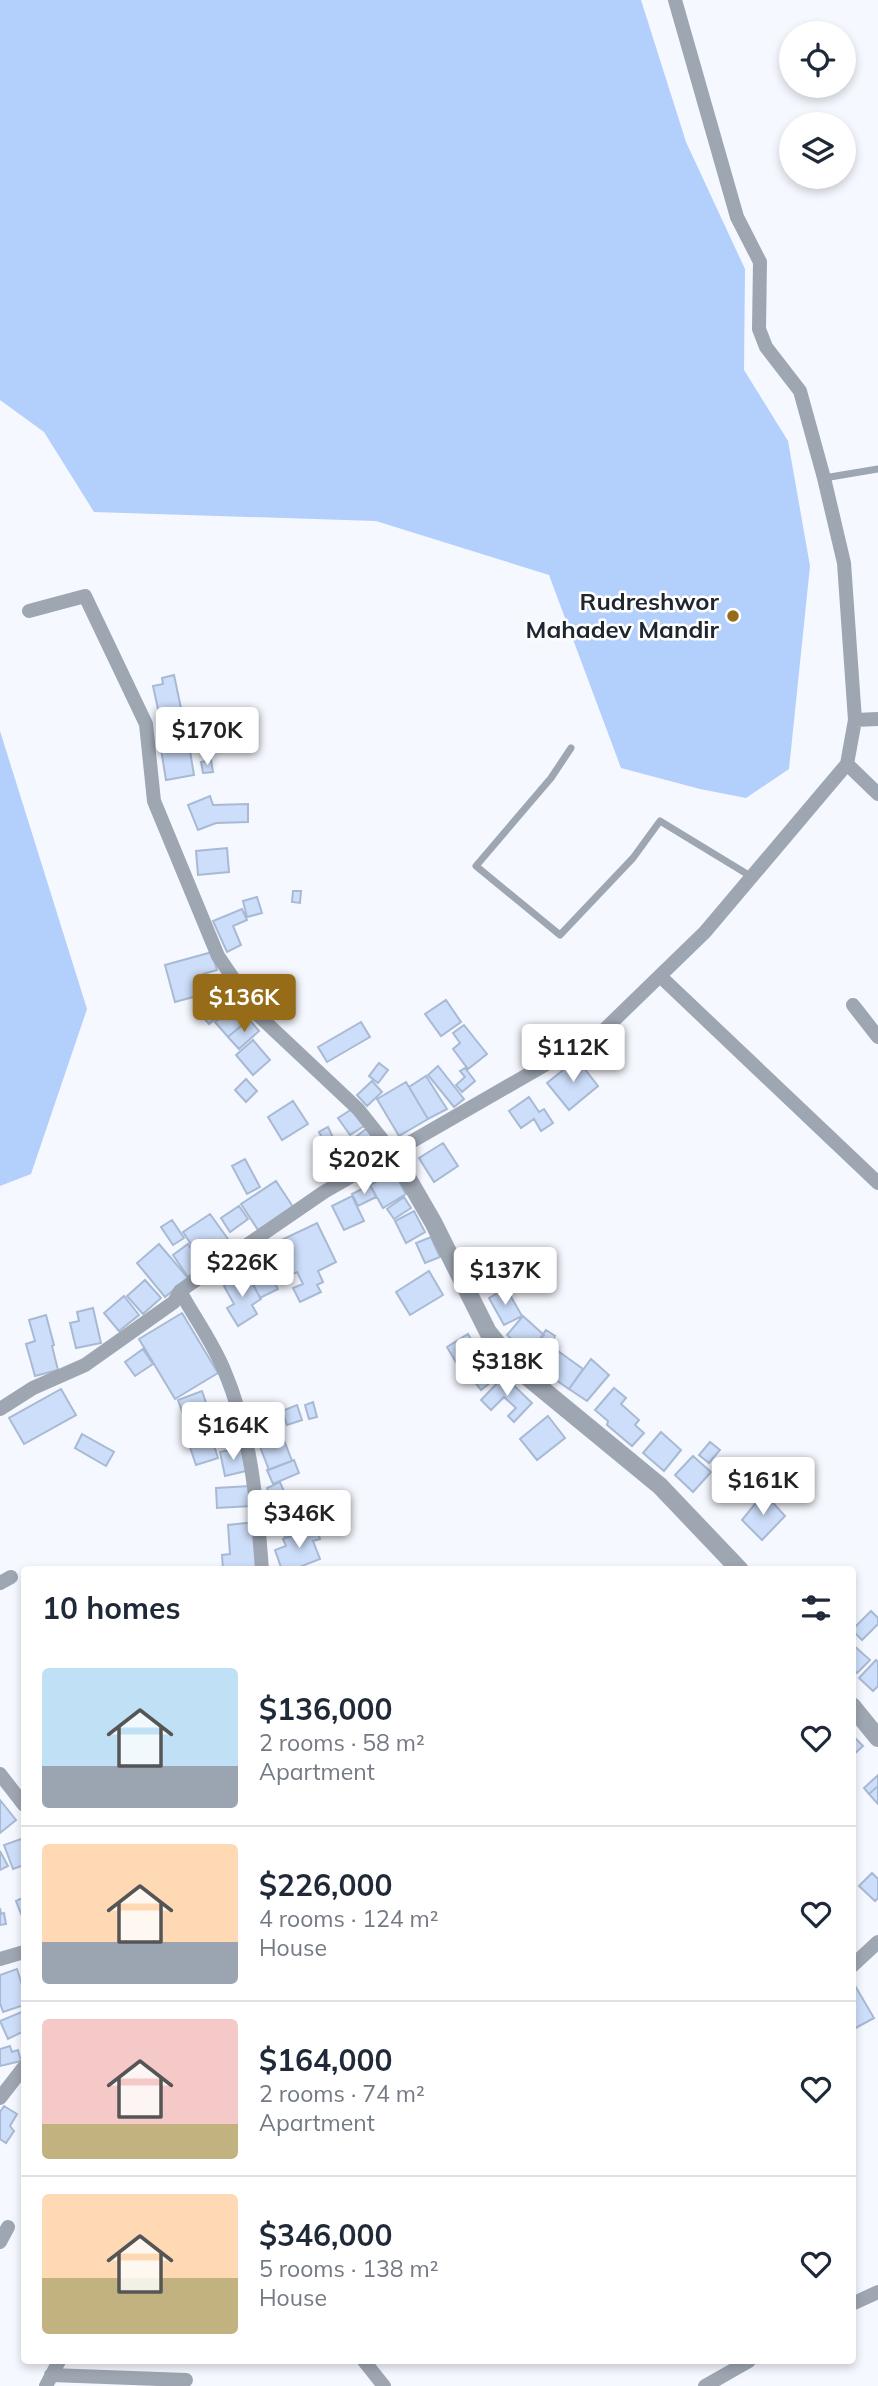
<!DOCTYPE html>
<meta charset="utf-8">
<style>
:root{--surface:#fff;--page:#f6f6f7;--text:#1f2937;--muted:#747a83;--line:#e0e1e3;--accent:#966c18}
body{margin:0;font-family:Mulish,sans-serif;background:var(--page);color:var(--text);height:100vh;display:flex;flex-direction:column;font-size:26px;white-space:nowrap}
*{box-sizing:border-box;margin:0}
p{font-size:23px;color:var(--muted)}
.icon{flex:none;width:38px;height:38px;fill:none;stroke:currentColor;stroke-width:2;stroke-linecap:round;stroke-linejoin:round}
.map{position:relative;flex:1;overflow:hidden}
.details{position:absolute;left:21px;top:1566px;width:835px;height:798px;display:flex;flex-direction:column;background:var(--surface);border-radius:7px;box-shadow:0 4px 10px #0003}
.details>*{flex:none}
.buttons{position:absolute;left:779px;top:21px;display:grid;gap:14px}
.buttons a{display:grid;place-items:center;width:77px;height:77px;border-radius:50%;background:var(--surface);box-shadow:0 4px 10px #0003;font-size:35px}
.price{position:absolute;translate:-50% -60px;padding:0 16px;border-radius:7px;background:#fff;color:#222;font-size:23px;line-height:46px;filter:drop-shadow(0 2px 4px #0008)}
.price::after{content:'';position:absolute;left:50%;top:42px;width:21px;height:16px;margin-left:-10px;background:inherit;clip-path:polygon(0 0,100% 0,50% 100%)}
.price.on{background:var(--accent);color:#fff}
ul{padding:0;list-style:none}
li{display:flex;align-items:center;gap:21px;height:175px;padding:0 21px}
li+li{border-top:2px solid var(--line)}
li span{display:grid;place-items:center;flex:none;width:196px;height:140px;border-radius:7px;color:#555}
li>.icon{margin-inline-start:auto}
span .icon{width:84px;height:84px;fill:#fffc;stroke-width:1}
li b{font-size:30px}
h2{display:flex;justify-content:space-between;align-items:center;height:84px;padding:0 21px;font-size:30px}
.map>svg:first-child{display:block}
.green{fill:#b3cffb}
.building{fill:#cddefa;stroke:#a8b9d4;stroke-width:2}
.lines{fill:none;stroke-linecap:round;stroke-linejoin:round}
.service{stroke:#9ea6b2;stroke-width:7}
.minor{stroke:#9ea6b2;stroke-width:14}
.tertiary{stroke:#9ea6b2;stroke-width:18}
.poi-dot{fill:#966c18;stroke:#fff;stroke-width:2.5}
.labels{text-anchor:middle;stroke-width:5;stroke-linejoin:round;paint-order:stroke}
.poi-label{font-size:24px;font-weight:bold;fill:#1f2630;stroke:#fff;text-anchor:end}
</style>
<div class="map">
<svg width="878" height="2386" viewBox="0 0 878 2386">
<rect width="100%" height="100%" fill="#f5f8fe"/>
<path class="green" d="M0,0H641L686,142L745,269L744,370L788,441L810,566L789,769L746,798L700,789L621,768L549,575L376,521L94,512L44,432L0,400Z
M0,731L87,1009L31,1174L0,1186Z"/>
<path class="building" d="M174,675L182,713L160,718L153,686L163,684L162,678Z
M203,718L205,728L188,732L186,721Z
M183,721L187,745L163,748L159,724Z
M189,745L194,775L166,780L161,749Z
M211,760L213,772L203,773L201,762Z
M210,796L213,805L248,804V822L216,823L198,830L188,805Z
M227,848L229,872L198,875L196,851Z
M293,891H301L300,903L292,902Z
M257,897L262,913L247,917L243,901Z
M242,909L247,920L233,926L241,945L227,952L213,921Z
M212,952L217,970L203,974L208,993L175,1002L165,965Z
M207,999L220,1014L209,1024L196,1009Z
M446,1000L461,1022L441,1036L425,1014Z
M236,1004L249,1019L228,1037L215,1022Z
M249,1019L259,1031L239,1049L228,1037Z
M361,1022L370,1037L327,1062L318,1047Z
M464,1025L487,1054L468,1069L453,1049L460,1043L453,1033Z
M253,1040L270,1060L253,1075L236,1055Z
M577,1059L598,1086L569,1110L547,1083Z
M379,1063L388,1070L378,1083L369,1076Z
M438,1066L464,1099L454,1107L428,1075Z
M465,1068L475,1081L462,1092L456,1085L465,1077L460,1071Z
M426,1076L447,1109L428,1119L409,1087Z
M246,1079L257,1091L246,1102L235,1090Z
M372,1081L382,1092L367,1106L357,1095Z
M406,1082L428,1119L399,1136L377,1099Z
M529,1097L539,1112L544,1109L553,1123L541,1131L534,1119L521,1128L509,1111Z
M293,1101L308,1124L282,1140L268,1117Z
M352,1109L364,1126L350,1135L338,1118Z
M328,1127L337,1146L328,1150L319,1132Z
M366,1129L385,1153L371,1163L352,1140Z
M443,1143L458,1166L434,1182L419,1158Z
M341,1149L351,1164L331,1176L322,1161Z
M245,1159L260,1187L247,1194L232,1166Z
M394,1172L406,1194L383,1208L370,1185Z
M276,1181L293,1207L258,1230L241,1204Z
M370,1185L376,1197L358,1206L352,1194Z
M352,1196L364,1221L344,1230L332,1206Z
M404,1197L411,1208L394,1219L387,1209Z
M239,1206L248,1219L230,1232L221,1218Z
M414,1211L425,1232L406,1243L395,1221Z
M210,1214L233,1246L205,1265L183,1232Z
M172,1220L184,1238L173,1245L161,1227Z
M317,1223L336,1262L318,1271L323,1282L317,1285L321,1292L300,1302L293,1288L303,1284L297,1272L287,1277L271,1245Z
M431,1237L440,1257L425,1263L416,1243Z
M159,1244L188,1278L165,1297L137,1263Z
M188,1244L203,1265L188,1277L173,1255Z
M261,1255L278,1289L260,1298L243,1264Z
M429,1271L443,1295L410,1315L396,1292Z
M246,1273L261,1299L252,1305L257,1314L238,1326L227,1308L234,1304L224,1286Z
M145,1280L161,1298L143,1314L127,1296Z
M506,1288L522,1316L504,1325L489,1298Z
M124,1296L139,1315L119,1331L104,1313Z
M93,1308L101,1343L76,1348L70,1323L79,1321L77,1312Z
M182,1313L218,1373L175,1399L139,1339Z
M46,1315L54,1345L52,1346L58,1370L35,1376L26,1344L35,1341L29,1320Z
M523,1316L544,1335L527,1353L507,1335Z
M546,1330L555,1336L551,1346L583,1369L569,1389L526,1359Z
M468,1334L480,1354L459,1367L447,1347Z
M143,1349L153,1364L135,1376L125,1362Z
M486,1354L501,1374L481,1390L465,1369Z
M591,1359L609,1375L587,1401L569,1389Z
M504,1376L532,1403L514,1422L508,1416L516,1408L504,1397L491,1410L481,1400Z
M614,1388L626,1398L621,1404L639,1420L635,1425L644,1433L632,1446L607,1425L608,1421L595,1410Z
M61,1389L76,1415L24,1444L9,1418Z
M202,1391L214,1426L190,1434L178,1400Z
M313,1402L317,1417L309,1419L305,1405Z
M297,1405L302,1420L287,1425L282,1411Z
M548,1416L565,1438L537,1460L520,1439Z
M661,1432L681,1450L664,1471L643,1453Z
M82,1434L114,1452L106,1466L75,1448Z
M282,1435L292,1461L269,1470L259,1444Z
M211,1436L218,1458L196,1465L189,1444Z
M710,1442L720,1450L709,1463L699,1455Z
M241,1448L246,1471L225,1476L220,1452Z
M693,1456L711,1472L693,1492L675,1475Z
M294,1460L299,1473L273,1484L267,1470Z
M280,1482L285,1494L272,1500L267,1488Z
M250,1486L251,1506L217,1508L216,1488Z
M764,1493L785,1516L762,1540L742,1520Z
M283,1497L289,1513L279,1517L272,1501Z
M289,1516L296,1534L285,1538L279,1520Z
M257,1522L261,1568L223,1570L222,1555L230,1554L228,1525Z
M316,1527L320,1539L313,1541L320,1559L292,1570H282L275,1550L286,1546L283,1539Z
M871,1611L878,1618V1624L862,1640L852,1630Z
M852,1644L870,1660L857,1673L852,1668Z
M876,1660L878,1662V1686L873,1691L859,1678Z
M852,1735L863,1746L852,1756Z
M878,1775V1786L869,1794L864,1788Z
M878,1786V1804L869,1794Z
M0,1800L16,1820L0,1833Z
M24,1838V1865L13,1869L4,1845Z
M0,1851L8,1866L0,1870Z
M872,1873L878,1879V1898L875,1901L859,1886Z
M24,1897V1915L22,1916L16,1901Z
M0,1908L1,1914L4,1913L6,1924L0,1925Z
M17,1969L24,1991V2005L3,2012L0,2003V1975Z
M852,1984H854L874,2018L852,2030Z
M24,2011V2031L8,2039L0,2021Z
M10,2046L12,2052L18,2050L21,2061L0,2066V2049Z
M4,2106L17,2114L10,2126L14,2131L6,2143L0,2139V2112Z"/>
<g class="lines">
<path class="service" d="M824,478L878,469
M571,748L551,778L476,866L560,935L633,858L660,821L752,877"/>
<path class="minor" d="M29,611L85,596L146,724L154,801L218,956L259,1016L358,1109L393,1153
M855,720L878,719
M847,764L878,794
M660,976L878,1183
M853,1005L878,1037
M180,1291C194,1317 213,1343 224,1370C251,1433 257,1502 262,1570
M0,1409L33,1388L85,1365L174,1302L180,1291L324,1192L602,1032L705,932L847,764L855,720L844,563L824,478L800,391L766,347L759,329L760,262L737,217L675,0
M0,1583L11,1577
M0,1774L24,1805
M0,1959L24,1952
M852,1966L878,1942
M0,2098L24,2067
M0,2242L8,2227
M852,2304L878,2292
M364,2361L384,2386
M51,2375L186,2380
M46,2386L59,2361
M705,2386L749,2361"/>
<path class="tertiary" d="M393,1153L433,1222L488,1332L519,1370L660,1486L740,1570
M852,1706L878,1738"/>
</g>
<circle class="poi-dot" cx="733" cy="616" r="7"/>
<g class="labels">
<g class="poi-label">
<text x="719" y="610">Rudreshwor<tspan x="719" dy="28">Mahadev Mandir</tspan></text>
</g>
</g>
</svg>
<div class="buttons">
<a><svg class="icon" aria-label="locate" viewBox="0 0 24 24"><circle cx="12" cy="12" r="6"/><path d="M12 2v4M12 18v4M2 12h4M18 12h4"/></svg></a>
<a><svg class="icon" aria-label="layers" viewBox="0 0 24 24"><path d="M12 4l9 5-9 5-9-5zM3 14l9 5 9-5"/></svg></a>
</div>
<b class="price" style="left:207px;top:767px">$170K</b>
<b class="price on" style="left:244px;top:1034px">$136K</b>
<b class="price" style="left:573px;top:1084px">$112K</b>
<b class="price" style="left:364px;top:1196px">$202K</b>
<b class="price" style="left:242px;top:1299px">$226K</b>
<b class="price" style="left:505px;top:1307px">$137K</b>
<b class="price" style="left:507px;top:1398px">$318K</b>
<b class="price" style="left:233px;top:1462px">$164K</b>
<b class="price" style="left:763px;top:1517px">$161K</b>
<b class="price" style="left:299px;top:1550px">$346K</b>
<section class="details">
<h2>10 homes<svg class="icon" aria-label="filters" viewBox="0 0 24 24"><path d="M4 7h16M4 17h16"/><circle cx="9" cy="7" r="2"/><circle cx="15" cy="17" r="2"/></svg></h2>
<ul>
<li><span style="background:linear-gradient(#bfe0f5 70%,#9aa5b1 0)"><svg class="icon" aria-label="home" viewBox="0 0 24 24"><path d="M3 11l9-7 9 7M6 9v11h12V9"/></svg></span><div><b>$136,000</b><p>2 rooms · 58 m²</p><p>Apartment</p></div><svg class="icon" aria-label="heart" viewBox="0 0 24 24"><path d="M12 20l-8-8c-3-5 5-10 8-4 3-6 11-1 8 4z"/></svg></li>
<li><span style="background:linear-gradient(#ffd9b3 70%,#9aa5b1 0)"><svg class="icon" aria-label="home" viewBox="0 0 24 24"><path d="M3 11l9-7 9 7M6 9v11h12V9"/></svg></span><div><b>$226,000</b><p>4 rooms · 124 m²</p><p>House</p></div><svg class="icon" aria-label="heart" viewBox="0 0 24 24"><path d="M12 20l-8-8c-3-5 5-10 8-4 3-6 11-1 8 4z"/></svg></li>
<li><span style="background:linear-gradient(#f6c9c9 75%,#c2b280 0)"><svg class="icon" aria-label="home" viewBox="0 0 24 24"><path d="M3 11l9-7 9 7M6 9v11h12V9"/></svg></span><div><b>$164,000</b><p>2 rooms · 74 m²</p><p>Apartment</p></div><svg class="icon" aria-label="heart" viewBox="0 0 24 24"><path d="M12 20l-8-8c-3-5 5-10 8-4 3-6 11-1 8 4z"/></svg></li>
<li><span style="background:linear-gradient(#ffd9b3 60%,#c2b280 0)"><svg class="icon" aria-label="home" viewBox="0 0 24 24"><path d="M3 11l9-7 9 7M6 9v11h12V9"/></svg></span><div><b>$346,000</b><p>5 rooms · 138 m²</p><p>House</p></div><svg class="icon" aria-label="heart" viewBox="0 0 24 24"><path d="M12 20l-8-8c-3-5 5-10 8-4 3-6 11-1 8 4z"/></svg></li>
</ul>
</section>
</div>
